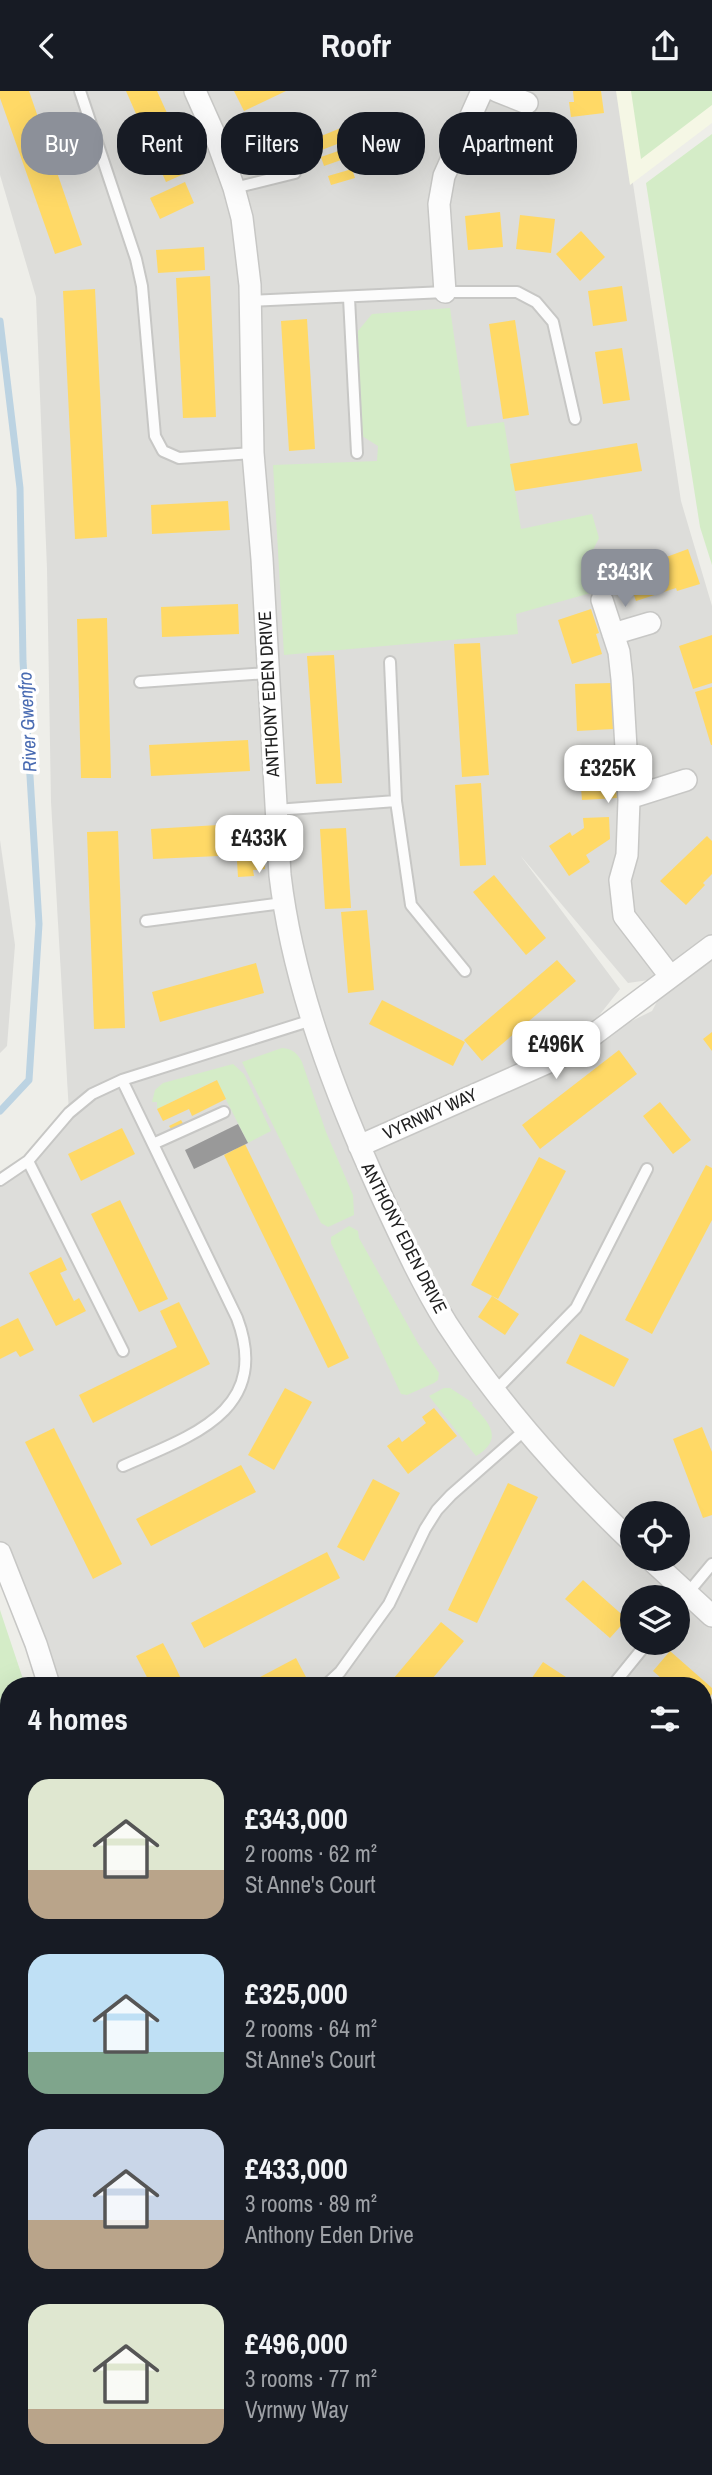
<!DOCTYPE html>
<meta charset="utf-8">
<style>
:root{--surface:#171b24;--page:#242831;--text:#f1f3f6;--muted:#9ea1a6;--accent:#8c9099}
body{margin:0;font-family:"Archivo Narrow",sans-serif;background:var(--page);color:var(--text);height:100vh;display:flex;flex-direction:column;font-size:26px;white-space:nowrap}
*{box-sizing:border-box;margin:0}
p{font-size:23px;color:var(--muted)}
.icon{flex:none;width:38px;height:38px;fill:none;stroke:currentColor;stroke-width:2;stroke-linecap:round;stroke-linejoin:round}
.map{position:relative;flex:1;overflow:hidden}
.drawer{position:absolute;left:0px;top:1586px;width:712px;height:800px;display:flex;flex-direction:column;background:var(--surface);border-radius:28px 28px 0 0;box-shadow:0 7px 28px #0002}
.drawer>*{flex:none}
.guide{position:absolute;left:21px;top:21px;width:670px;height:63px;display:flex;gap:14px}
.fabs{position:absolute;left:620px;top:1410px;display:grid;gap:14px}
.fabs a{display:grid;place-items:center;width:70px;height:70px;border-radius:50%;background:var(--surface);box-shadow:0 7px 28px #0002;font-size:35px}
.price{position:absolute;translate:-50% -60px;padding:0 16px;border-radius:14px;background:#fff;color:#222;font-size:23px;line-height:46px;filter:drop-shadow(0 2px 4px #0008)}
.price::after{content:'';position:absolute;left:50%;top:42px;width:21px;height:16px;margin-left:-10px;background:inherit;clip-path:polygon(0 0,100% 0,50% 100%)}
.price.current{background:var(--accent);color:#fff}
ul{padding:0;list-style:none}
li{display:flex;align-items:center;gap:21px;height:175px;padding:0 28px}
li span{display:grid;place-items:center;flex:none;width:196px;height:140px;border-radius:21px;color:#555}
li>.icon{margin-inline-start:auto}
span .icon{width:84px;height:84px;fill:#fffc;stroke-width:1}
li b{font-size:30px}
h2{display:flex;justify-content:space-between;align-items:center;height:84px;padding:0 28px;font-size:30px}
.tag{padding:0 24px;border-radius:28px;background:var(--surface);box-shadow:0 7px 28px #0002;font-size:24px;line-height:63px}
.tag.current{background:var(--accent);color:#fff}
header{display:flex;justify-content:space-between;align-items:center;height:91px;padding:0 28px;background:var(--surface);font-size:32px;font-weight:700}
.map>svg:first-child{display:block}
.residential{fill:#ddddda;fill-rule:evenodd}
.education{fill:#f5f7e5}
.farmland{fill:#ebefdc}
.grass{fill:#d4ecc7}
.forest{fill:#c3debe}
.homes{fill:#ffd966}
.industry{fill:#999}
.lines{fill:none;stroke-linecap:round;stroke-linejoin:round}
.stream{stroke:#bcd3e2;stroke-width:7}
.service-casing{stroke:#c7c7c5;stroke-width:14}
.minor-casing{stroke:#c7c7c5;stroke-width:24}
.tertiary-casing{stroke:#c7c7c5;stroke-width:32}
.service{stroke:#fcfcfc;stroke-width:10}
.minor{stroke:#fcfcfc;stroke-width:21}
.tertiary{stroke:#fcfcfc;stroke-width:28}
.labels{text-anchor:middle;stroke-width:7;stroke-linejoin:round;paint-order:stroke}
.street-label{font-size:18px;fill:#202020;stroke:#fff}
.water-label{font-size:19px;font-style:italic;fill:#496bb2;stroke:#fff}
</style>
<header><svg class="icon" aria-label="back" viewBox="0 0 24 24"><path d="M15 5l-7 7 7 7"/></svg>Roofr<svg class="icon" aria-label="share" viewBox="0 0 24 24"><path d="M12 15V3M7 8l5-5 5 5M5 13v7h14v-7"/></svg></header>
<div class="map">
<svg width="712" height="2384" viewBox="0 0 712 2384">
<rect width="100%" height="100%" fill="#eeeee9"/>
<path class="residential" d="M0,0H619L681,410L712,515V1759L704,1770V1594H49L0,1462V1089L28,1070L69,1022L51,711L47,478L36,206L0,84ZM520,764L628,892L670,886L652,920L571,960L620,898ZM632,1423H677V1468H632ZM632,1507H677V1552H632Z
M0,749L15,854L7,955L0,962Z
M0,1692L9,1696V2376L162,2377L159,2384H0Z"/>
<path class="education" d="M616,0H712V32L630,94Z"/>
<path class="farmland" d="M712,2108V2384H264L269,2376H704V2110Z"/>
<path class="grass" d="M631,0H712V14L641,68Z
M712,43V474L700,436L646,92Z
M450,217L467,336L504,331L521,438L592,423L599,447L592,461L605,498L516,523L518,543L284,564L273,374L377,370L378,355L359,343L358,240L372,223Z
M282,957C293,958 297,962 302,971L326,1041L353,1104L354,1124L328,1136L321,1132L242,971Z
M233,973L244,983L271,1040L248,1052L216,989L157,1018V1011H152L155,999L163,992Z
M349,1135L358,1140L359,1147L419,1254L439,1282L438,1289L434,1292L407,1304L401,1303L331,1152V1146Z
M444,1297H450L473,1312L472,1314C490,1332 504,1348 476,1365L429,1305Z
M0,1519L25,1594H9V1694L0,1689Z
M704,1803L712,1810V1892L704,1888Z
M0,1904L9,1965V2076L0,2070Z
M704,1927L712,1931V1959L704,1965Z"/>
<path class="forest" d="M712,1959V2108L704,2110L705,1992L704,1965Z"/>
<path class="homes" d="M0,0H29L82,154L55,163L0,7Z
M126,0H157L193,79L166,91Z
M234,0H286L244,20Z
M573,0H601L604,22L571,26L569,11H574Z
M353,32L358,45L319,60L314,48Z
M549,33L555,66L497,75L492,42L507,40L508,45L537,40L536,35Z
M361,52L364,61L324,75L321,66Z
M352,78L355,87L331,94L328,85Z
M185,91L194,112L160,128L150,107Z
M500,121L503,156L468,159L465,125Z
M520,124L555,128L551,162L516,158Z
M581,140L605,166L580,190L556,163Z
M204,156L205,179L158,182L156,159Z
M210,185L216,326L183,327L176,187Z
M622,195L627,230L593,235L588,200Z
M95,198L107,446L75,448L63,200Z
M307,228L315,358L289,360L281,230Z
M515,229L529,324L503,328L489,233Z
M622,257L630,309L603,313L595,261Z
M637,352L642,380L515,400L510,373Z
M228,410L230,439L152,443L151,414Z
M688,458L700,493L677,500L676,497L636,510L626,481Z
M238,513L239,543L162,546L161,516Z
M591,518L599,542L596,543L602,563L572,573L558,529Z
M107,527L111,687H81L77,528Z
M712,544V592L693,598L679,555Z
M480,552L489,684L462,686L454,553Z
M334,564L342,692L316,693L307,565Z
M611,592L613,638L577,640L575,593Z
M712,596V654H711L695,601Z
M248,649L250,680L151,685L149,654Z
M613,659L617,707L582,709L578,662Z
M481,692L486,774L460,775L455,694Z
M609,726L610,748L586,764L590,771L569,785L549,755L570,741L572,745L584,737L583,727Z
M252,732V744H258V751L263,750L265,778L253,779L254,785L238,786L237,770H242L241,764L153,768L151,738Z
M346,737L351,817L325,818L320,738Z
M118,740L125,937L94,938L87,741Z
M707,745L712,750V783L703,792L705,794L686,814L660,790Z
M494,784L546,847L526,864L473,801Z
M367,819L374,899L348,902L341,821Z
M557,869L576,890L482,970L464,949Z
M256,872L264,902L160,931L152,901Z
M382,909L465,951L453,975L369,933Z
M712,941V960L703,948Z
M619,959L637,983L540,1058L522,1034Z
M217,989L226,1008L192,1025L189,1018L163,1030L157,1018Z
M660,1011L691,1049L673,1063L643,1025Z
M181,1029L185,1036L174,1042L169,1035Z
M122,1037L135,1063L81,1090L68,1063Z
M245,1053L349,1267L328,1277L224,1064Z
M539,1066L566,1080L498,1208L471,1194Z
M706,1074L712,1077V1129L652,1243L625,1229Z
M120,1109L168,1208L139,1221L91,1123Z
M61,1166L67,1179L60,1182L74,1210L79,1207L86,1220L56,1235L29,1182Z
M492,1205L519,1223L505,1244L478,1226Z
M179,1211L210,1273L93,1332L79,1304L177,1256L160,1220Z
M18,1227L34,1259L20,1266L16,1260L0,1268V1236Z
M580,1243L629,1268L614,1296L566,1272Z
M285,1297L312,1311L274,1379L248,1364Z
M434,1317L457,1345L408,1383L387,1355L399,1346L402,1351L426,1332L422,1326Z
M702,1336L712,1361V1424L703,1427L673,1348Z
M54,1337L122,1473L93,1488L25,1351Z
M241,1374L256,1401L151,1455L136,1428Z
M373,1388L400,1402L364,1470L337,1456Z
M508,1392L538,1406L477,1532L448,1519Z
M327,1461L340,1487L204,1557L191,1532Z
M583,1489L627,1528L610,1547L565,1508Z
M441,1531L464,1550L427,1594H388Z
M163,1552L173,1571L184,1594H151L136,1565Z
M670,1560L712,1597V1603L704,1613V1594H669L653,1580Z
M296,1567L307,1588L295,1594H245Z
M543,1571L569,1588L565,1594H527Z
M0,1734L9,1736V1756L6,1770L0,1769Z
M704,1888L712,1892V1931L704,1927Z
M0,2111L9,2114V2148L0,2144Z
M56,2376L65,2384H47Z
M74,2376H106V2380L74,2379Z"/>
<path class="industry" d="M238,1033L248,1052L194,1078L185,1059Z"/>
<g class="lines">
<path class="stream" d="M0,230L20,397L23,570L39,833L29,989L0,1020"/>
<defs>
<path id="service" d="M80,0L136,168L142,195L155,345L163,360L179,367L253,362
M234,97L295,82
M349,207L357,362
M251,210L445,201H517L536,211L553,231L575,328
M390,571L396,710L411,814L465,880
M140,591L267,582
M276,719L396,710
M146,830L283,812
M122,989L237,1227C272,1320 191,1345 123,1375
M153,1053L224,1021
M28,1070L123,1260
M0,1089L28,1070L69,1022L92,1003L122,989L312,929
M496,1299L576,1217L647,1078
M677,1515L712,1473
M326,1594L340,1581L389,1513L425,1438L437,1419L451,1404L526,1338
M613,1594L647,1552
M0,1797L9,1798
M0,2315L9,2306"/>
<path id="minor" d="M195,0L216,47L234,97L242,127L250,194L253,362L262,468L280,784C293,895 336,1005 382,1106C402,1149 422,1193 447,1233C499,1313 563,1385 632,1451
M497,0L527,12
M445,201L439,113L444,85L482,0
M602,509L619,561L622,588L629,709L627,764L620,789L624,825L670,885
M613,543L650,532
M629,707L686,689
M359,1055L569,962L712,855
M0,1462L36,1553L49,1594
M650,1468L712,1525
M189,2376L200,2384"/>
<path id="tertiary" d="M704,1770L712,1759
M217,2384L222,2376"/>
</defs>
<use href="#service" class="service-casing"/>
<use href="#minor" class="minor-casing"/>
<use href="#tertiary" class="tertiary-casing"/>
<use href="#service" class="service"/>
<use href="#minor" class="minor"/>
<use href="#tertiary" class="tertiary"/>
</g>
<g class="labels">
<g class="street-label">
<text transform="translate(269 603) rotate(-93)" y="6">ANTHONY EDEN DRIVE</text>
<text transform="translate(430 1023) rotate(-24)" y="6">VYRNWY WAY</text>
<text transform="translate(404 1147) rotate(63)" y="6">ANTHONY EDEN DRIVE</text>
</g>
<g class="water-label">
<text transform="translate(27 631) rotate(-93)" y="7">River Gwenfro</text>
</g>
</g>
</svg>
<div class="fabs">
<a><svg class="icon" aria-label="locate" viewBox="0 0 24 24"><circle cx="12" cy="12" r="6"/><path d="M12 2v4M12 18v4M2 12h4M18 12h4"/></svg></a>
<a><svg class="icon" aria-label="layers" viewBox="0 0 24 24"><path d="M12 4l9 5-9 5-9-5zM3 14l9 5 9-5"/></svg></a>
</div>
<b class="price current" style="left:625px;top:518px">£343K</b>
<b class="price" style="left:608px;top:714px">£325K</b>
<b class="price" style="left:259px;top:784px">£433K</b>
<b class="price" style="left:556px;top:990px">£496K</b>
<div class="guide">
<a class="tag current">Buy</a>
<a class="tag">Rent</a>
<a class="tag">Filters</a>
<a class="tag">New</a>
<a class="tag">Apartment</a>
</div>
<section class="drawer">
<h2>4 homes<svg class="icon" aria-label="filters" viewBox="0 0 24 24"><path d="M4 7h16M4 17h16"/><circle cx="9" cy="7" r="2"/><circle cx="15" cy="17" r="2"/></svg></h2>
<ul>
<li><span style="background:linear-gradient(#dfe7d0 65%,#b9a48a 0)"><svg class="icon" aria-label="home" viewBox="0 0 24 24"><path d="M3 11l9-7 9 7M6 9v11h12V9"/></svg></span><div><b>£343,000</b><p>2 rooms · 62 m²</p><p>St Anne's Court</p></div></li>
<li><span style="background:linear-gradient(#bfe0f5 70%,#7fa58c 0)"><svg class="icon" aria-label="home" viewBox="0 0 24 24"><path d="M3 11l9-7 9 7M6 9v11h12V9"/></svg></span><div><b>£325,000</b><p>2 rooms · 64 m²</p><p>St Anne's Court</p></div></li>
<li><span style="background:linear-gradient(#c9d6e8 65%,#b9a48a 0)"><svg class="icon" aria-label="home" viewBox="0 0 24 24"><path d="M3 11l9-7 9 7M6 9v11h12V9"/></svg></span><div><b>£433,000</b><p>3 rooms · 89 m²</p><p>Anthony Eden Drive</p></div></li>
<li><span style="background:linear-gradient(#dfe7d0 75%,#b9a48a 0)"><svg class="icon" aria-label="home" viewBox="0 0 24 24"><path d="M3 11l9-7 9 7M6 9v11h12V9"/></svg></span><div><b>£496,000</b><p>3 rooms · 77 m²</p><p>Vyrnwy Way</p></div></li>
</ul>
</section>
</div>
